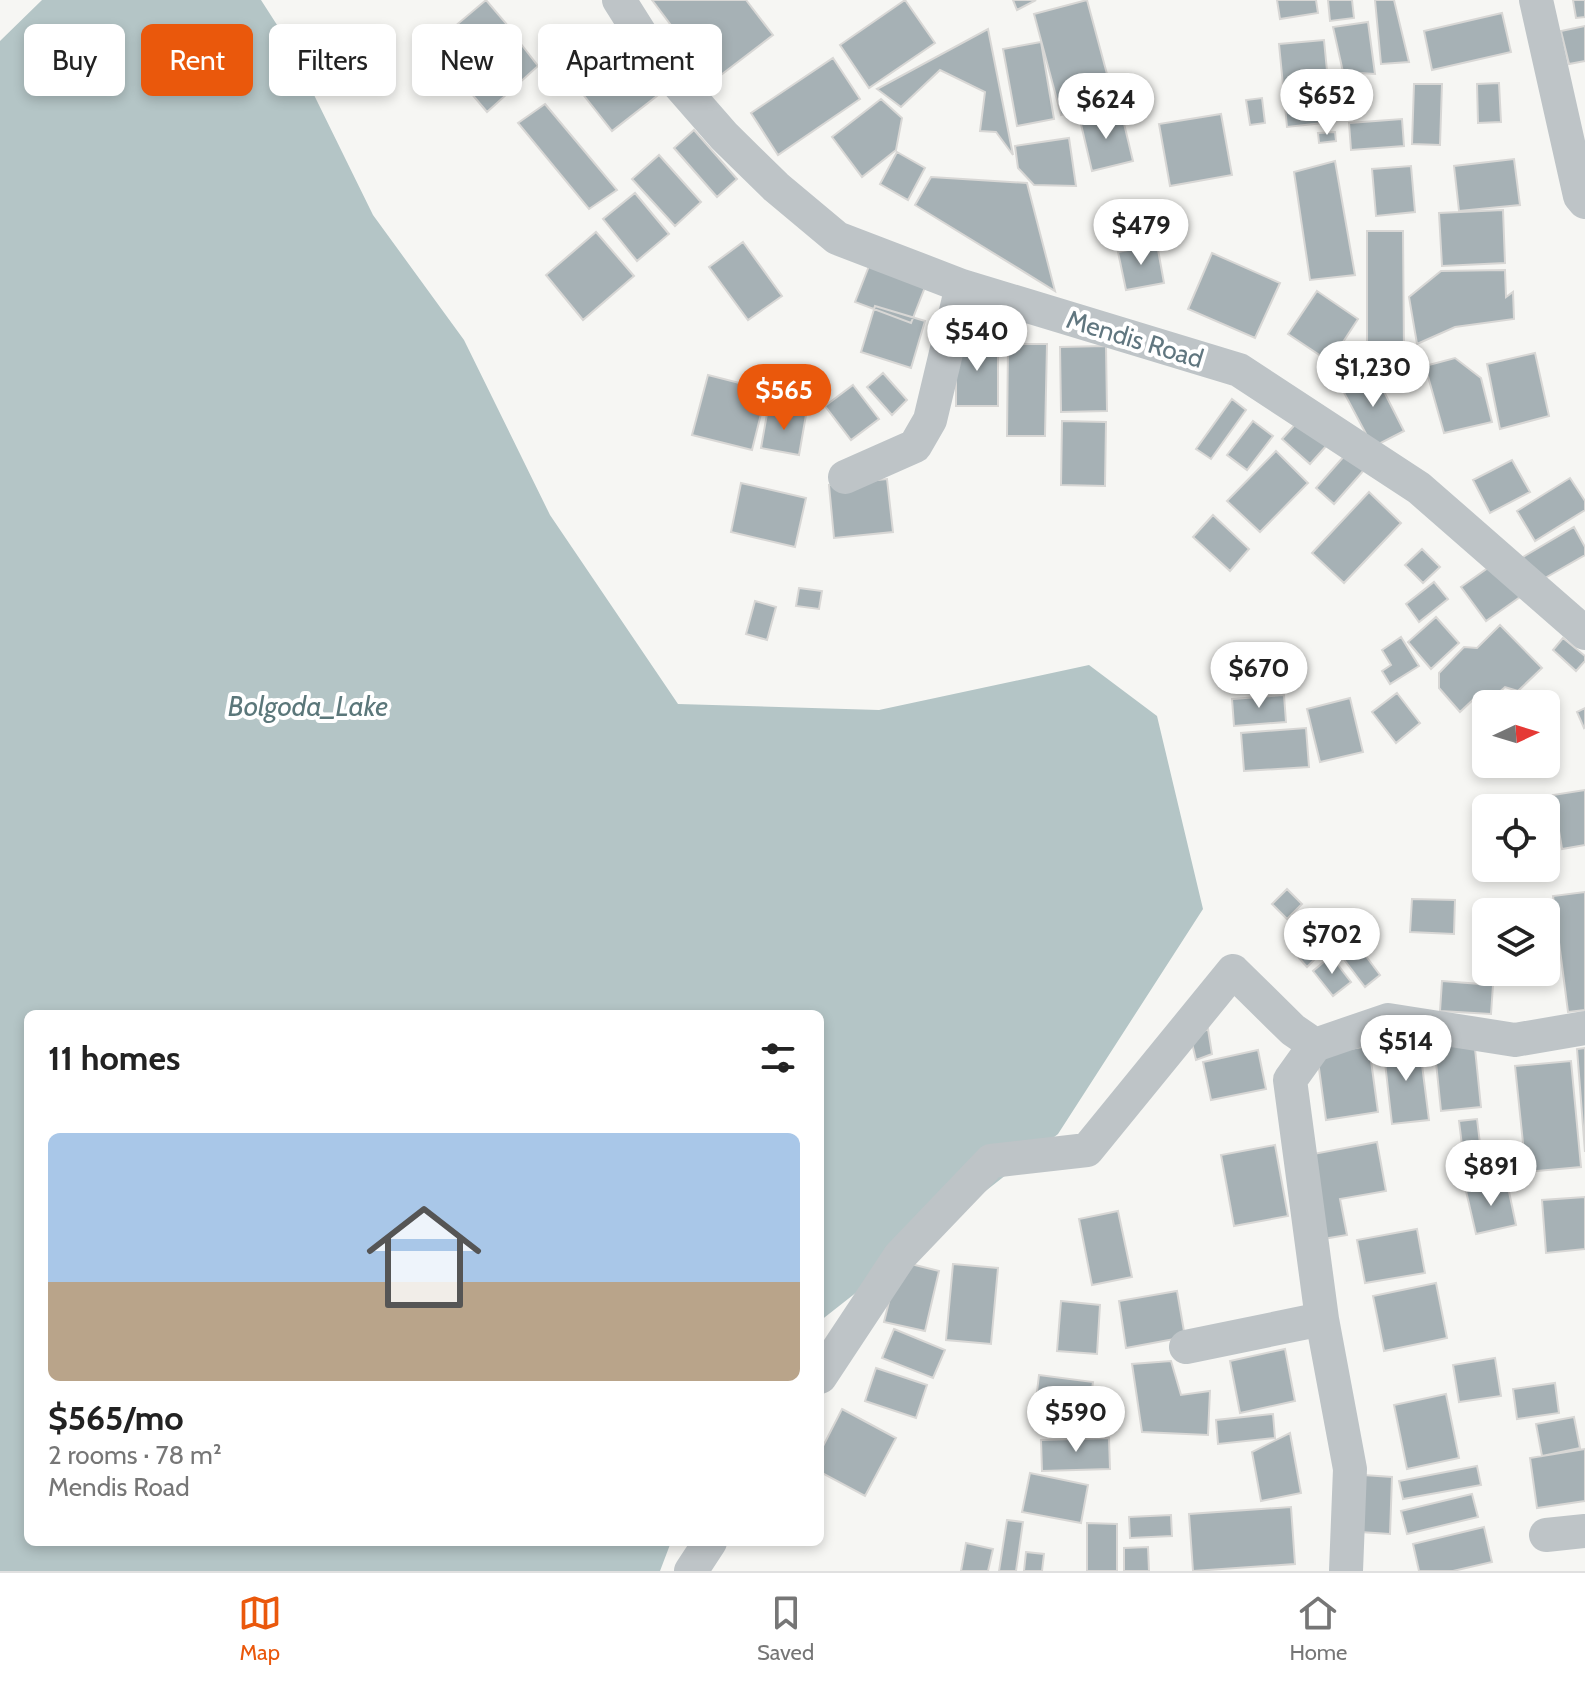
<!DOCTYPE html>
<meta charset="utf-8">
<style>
:root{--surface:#fff;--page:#f2f2f2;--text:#222;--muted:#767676;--line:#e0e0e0;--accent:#ea580c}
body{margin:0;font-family:Cabin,sans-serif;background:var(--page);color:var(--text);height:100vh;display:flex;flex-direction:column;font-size:30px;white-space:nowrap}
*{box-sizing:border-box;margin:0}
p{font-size:26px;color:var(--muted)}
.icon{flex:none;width:44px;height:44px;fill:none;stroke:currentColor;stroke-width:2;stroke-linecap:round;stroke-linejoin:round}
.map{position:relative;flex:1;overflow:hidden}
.panel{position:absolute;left:24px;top:1010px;width:800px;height:536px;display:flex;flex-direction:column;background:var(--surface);border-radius:12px;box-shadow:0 4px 12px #0003}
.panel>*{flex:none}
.banner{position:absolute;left:24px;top:24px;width:800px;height:72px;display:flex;gap:16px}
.needle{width:52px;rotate:86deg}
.tools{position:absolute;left:1472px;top:690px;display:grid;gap:16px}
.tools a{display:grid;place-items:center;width:88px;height:88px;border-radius:12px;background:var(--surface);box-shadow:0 4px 12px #0003;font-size:40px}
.price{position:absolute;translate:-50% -68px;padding:0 18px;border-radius:28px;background:#fff;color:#222;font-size:26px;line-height:52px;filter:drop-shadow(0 2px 4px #0008)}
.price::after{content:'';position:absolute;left:50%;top:48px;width:24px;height:18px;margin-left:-12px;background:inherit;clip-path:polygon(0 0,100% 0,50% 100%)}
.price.active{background:var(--accent);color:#fff}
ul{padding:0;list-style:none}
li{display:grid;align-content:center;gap:16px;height:424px;padding:0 24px}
li span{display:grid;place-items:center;height:248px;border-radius:12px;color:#555}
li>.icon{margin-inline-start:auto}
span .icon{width:144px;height:144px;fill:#fffc;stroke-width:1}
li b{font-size:34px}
h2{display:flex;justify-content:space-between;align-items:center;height:96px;padding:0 24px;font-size:34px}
.pill{padding:0 28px;border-radius:12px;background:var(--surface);box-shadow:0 4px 12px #0003;font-size:28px;line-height:72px}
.pill.active{background:var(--accent);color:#fff}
.tabs{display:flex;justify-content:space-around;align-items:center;height:112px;border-top:2px solid var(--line);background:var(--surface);font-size:22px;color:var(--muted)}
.tabs a{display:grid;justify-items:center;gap:4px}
.tabs .active{color:var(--accent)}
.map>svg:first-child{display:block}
.water{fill:#b4c5c6}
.building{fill:#a6b1b5;stroke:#d8d7d5;stroke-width:2}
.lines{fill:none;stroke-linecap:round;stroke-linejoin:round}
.minor{stroke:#bec4c7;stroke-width:34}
.labels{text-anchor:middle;stroke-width:8;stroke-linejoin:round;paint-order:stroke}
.street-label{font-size:26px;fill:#60767f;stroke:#fff}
.water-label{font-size:28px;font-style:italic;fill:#5b777a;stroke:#fff}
</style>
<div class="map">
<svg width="1585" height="1571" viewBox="0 0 1585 1571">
<rect width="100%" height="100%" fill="#f6f6f3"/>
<path class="water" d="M42,0H261L288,42L373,215L464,340L550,515L678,704L879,710L1089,665L1157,716L1203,909L1058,1134L820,1321V1014H28V1542H671L660,1571H0V41Z"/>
<path class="building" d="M486,0L520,40L489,67L454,27Z
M652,0H746L773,35L713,81Z
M905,0L935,43L869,88L840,45Z
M1013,0H1036L1017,10Z
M1087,0L1114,100L1061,115L1034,14Z
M1277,0H1316L1318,13L1280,19Z
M1328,0H1352L1354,18L1330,21Z
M1375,0H1394L1409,62L1381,64Z
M1573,0H1585V17L1576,18Z
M1502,13L1511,52L1432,70L1424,31Z
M1368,22L1375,74L1343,72L1333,27Z
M1585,26V61L1569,64L1561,31Z
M988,29L1013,155L996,132L980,131L985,92L940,70L901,107L877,89Z
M1324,40L1332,122L1287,127L1279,44Z
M1041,42L1054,119L1017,126L1003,49Z
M625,43L662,92L612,131L574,83Z
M521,44L538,66L487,112L444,61L460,47L487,78Z
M569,52L580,66L552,88L541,74Z
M833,58L860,99L778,155L751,113Z
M1499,83L1501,122L1478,123L1477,84Z
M1414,84H1442L1440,145L1412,144Z
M1262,98L1265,123L1250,125L1246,100Z
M881,99L902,118L896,150L862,177L832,137Z
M545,104L617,190L589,209L518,123Z
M1121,111L1133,161L1092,171L1080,120Z
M1221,114L1232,175L1170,186L1159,124Z
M1402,119L1404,146L1351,150L1349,123Z
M694,130L737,179L717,197L674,148Z
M1335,132L1336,141L1319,143L1318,133Z
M1069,138L1076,186L1034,185L1018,168L1015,146Z
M897,152L925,168L908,200L880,184Z
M659,155L701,202L675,226L632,179Z
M1514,159L1520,205L1459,211L1454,166Z
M1335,161L1355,275L1310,280L1294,172Z
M1411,166L1415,212L1376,216L1372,169Z
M931,177L1027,183L1055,291L915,205Z
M635,193L669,234L637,261L603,219Z
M1503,210L1505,263L1442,266L1439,213Z
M1367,231H1403L1404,353H1367Z
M596,232L634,276L583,320L546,275Z
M743,242L782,296L748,320L709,267Z
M1157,244L1164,283L1126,290L1118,252Z
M1212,253L1280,283L1255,338L1188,309Z
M871,261L927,282L911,323L855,302Z
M1505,270L1506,297L1513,292L1514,319L1455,327L1417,344L1409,297L1441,271Z
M1317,291L1358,319L1330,362L1288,334Z
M875,306L925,321L911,368L861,352Z
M956,340H998V406H956Z
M1008,344H1047L1045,436H1007Z
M1106,346L1107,411L1061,412L1060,347Z
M1535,353L1549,416L1500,429L1487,364Z
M1455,358L1481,378L1492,422L1444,433L1425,366Z
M1373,370L1404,431L1373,447L1341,387Z
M883,373L907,400L892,415L867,387Z
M708,375L767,390L752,450L692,435Z
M853,385L879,419L851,440L825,406Z
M1232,399L1246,410L1211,459L1196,449Z
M768,408L806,415L799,455L761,448Z
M1300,419L1328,444L1310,464L1282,439Z
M1062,421L1106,422L1105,486L1061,485Z
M1253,421L1273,436L1247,470L1227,455Z
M1276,451L1308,483L1260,532L1227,501Z
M1346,454L1364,470L1334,504L1316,488Z
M1512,460L1530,492L1490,513L1473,480Z
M1570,478L1585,501V510L1535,541L1517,511Z
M887,479L893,532L834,538L829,485Z
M741,483L806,498L795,547L731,532Z
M1369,492L1401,523L1344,583L1312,553Z
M1213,515L1249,549L1230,571L1193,537Z
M1574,527L1585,547V555L1538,582L1523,557Z
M1422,549L1440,567L1423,583L1405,565Z
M1495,563L1520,597L1486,621L1461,587Z
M1434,582L1448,599L1419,622L1406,604Z
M799,588L822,591L819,609L796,606Z
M755,601L776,607L767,640L746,634Z
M1436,617L1459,643L1431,669L1408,642Z
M1500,625L1542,668L1518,691L1505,687L1486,704L1478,695L1460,712L1439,688V673L1464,647L1477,648Z
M1401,637L1419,666L1390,684L1382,671L1391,665L1382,650Z
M1563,638L1585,656V661L1576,671L1553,650Z
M1397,693L1420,723L1396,743L1372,712Z
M1284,695L1286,722L1234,726L1232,699Z
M1350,698L1363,752L1320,762L1307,709Z
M1585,708V727L1584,728L1577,712Z
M1306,728L1309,767L1244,771L1241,733Z
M1585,790V845L1562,849L1553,795Z
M1287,889L1302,904L1287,919L1272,904Z
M1585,892V1010L1568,1012L1553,896Z
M1412,899L1455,900L1454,934L1410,932Z
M1354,940L1380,975L1365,987L1339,953Z
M1316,941L1324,950L1307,967L1299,958Z
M1331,956L1351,982L1333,996L1313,971Z
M1442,981L1493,985L1491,1014L1440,1011Z
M1208,1029L1212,1054L1196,1060L1191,1039Z
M1474,1039L1481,1107L1441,1111L1434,1043Z
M1419,1041L1429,1120L1392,1124L1383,1045Z
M1369,1046L1378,1112L1326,1120L1317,1054Z
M1585,1048V1152L1577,1049Z
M1258,1050L1266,1089L1211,1100L1203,1062Z
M1571,1061L1581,1167L1526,1172L1515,1066Z
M1477,1119L1482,1160L1464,1162L1459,1121Z
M1377,1142L1386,1191L1340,1199L1347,1235L1323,1239L1308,1155Z
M1275,1145L1288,1216L1234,1226L1221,1155Z
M1507,1182L1516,1225L1476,1234L1466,1191Z
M1585,1197V1249L1546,1253L1542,1200Z
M1118,1211L1132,1277L1092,1285L1079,1219Z
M1417,1229L1425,1273L1365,1283L1357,1240Z
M899,1261L939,1271L925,1331L884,1322Z
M953,1264L998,1268L991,1344L946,1340Z
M1436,1283L1447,1338L1384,1351L1373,1296Z
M1177,1291L1185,1337L1126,1348L1119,1301Z
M1061,1301L1100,1305L1097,1354L1057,1351Z
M894,1329L945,1350L933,1378L882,1358Z
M1285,1349L1295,1401L1240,1413L1230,1361Z
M1495,1358L1501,1396L1459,1402L1453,1365Z
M1171,1361L1181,1395L1210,1391L1208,1435L1142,1432L1132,1364Z
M876,1368L927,1385L916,1418L865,1401Z
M1039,1375L1093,1382L1086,1432L1033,1425Z
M1555,1383L1559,1413L1517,1419L1513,1389Z
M1446,1394L1459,1458L1407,1469L1394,1405Z
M842,1409L896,1438L865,1496L820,1472V1452Z
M1273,1414L1275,1438L1218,1444L1216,1420Z
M1574,1417L1580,1448L1542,1456L1536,1424Z
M1290,1433L1301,1493L1261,1501L1252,1452Z
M1109,1438L1110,1469L1042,1471L1041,1440Z
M1585,1449V1501L1537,1508L1530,1458Z
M1477,1466L1481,1485L1403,1499L1399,1481Z
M1030,1473L1088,1485L1081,1523L1022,1512Z
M1363,1475L1392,1477L1390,1534L1360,1532Z
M1472,1494L1478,1517L1407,1534L1401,1511Z
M1291,1507L1295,1564L1193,1571L1189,1514Z
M1171,1515L1172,1536L1130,1538L1129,1517Z
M1007,1520L1023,1522L1016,1571H999Z
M1087,1523L1117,1524V1571H1087Z
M1484,1527L1492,1562L1453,1571H1419L1413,1544Z
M966,1543L993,1549L988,1571H961Z
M1148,1547L1149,1571H1124V1548Z
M1026,1552L1044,1554L1042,1571H1024Z"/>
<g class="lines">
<path class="minor" d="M619,0L655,57L724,136L776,187L837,238L962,286L1239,370L1419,488L1585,633
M1536,0L1580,196L1585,202
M845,477L915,446L930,420L962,286
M1186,1347L1322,1319
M820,1377L900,1256L991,1161L1087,1150L1233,971L1293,1030L1315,1045
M1546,1535L1585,1531
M691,1571L710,1542
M1346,1571L1350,1469L1322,1319L1290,1080L1315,1045L1388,1020L1515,1040L1585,1028"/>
</g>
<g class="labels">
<g class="street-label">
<text transform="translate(1135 339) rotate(17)" y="9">Mendis Road</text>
</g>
<g class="water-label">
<text x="308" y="716">Bolgoda_Lake</text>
</g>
</g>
</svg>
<div class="tools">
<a><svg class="needle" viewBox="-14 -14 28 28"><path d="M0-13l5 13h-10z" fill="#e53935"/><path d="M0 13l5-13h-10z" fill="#767676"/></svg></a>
<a><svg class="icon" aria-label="locate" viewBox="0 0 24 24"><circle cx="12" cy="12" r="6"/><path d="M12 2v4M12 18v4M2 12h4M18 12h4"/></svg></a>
<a><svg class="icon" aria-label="layers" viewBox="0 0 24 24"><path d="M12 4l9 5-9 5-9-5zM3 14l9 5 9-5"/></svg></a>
</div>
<b class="price" style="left:1327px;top:137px">$652</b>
<b class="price" style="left:1106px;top:141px">$624</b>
<b class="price" style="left:1141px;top:267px">$479</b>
<b class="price" style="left:977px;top:373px">$540</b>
<b class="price" style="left:1373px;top:409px">$1,230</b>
<b class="price active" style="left:784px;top:432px">$565</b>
<b class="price" style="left:1259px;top:710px">$670</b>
<b class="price" style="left:1332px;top:976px">$702</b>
<b class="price" style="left:1406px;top:1083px">$514</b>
<b class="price" style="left:1491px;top:1208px">$891</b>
<b class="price" style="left:1076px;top:1454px">$590</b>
<div class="banner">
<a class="pill">Buy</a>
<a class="pill active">Rent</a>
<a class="pill">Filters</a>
<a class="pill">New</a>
<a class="pill">Apartment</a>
</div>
<section class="panel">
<h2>11 homes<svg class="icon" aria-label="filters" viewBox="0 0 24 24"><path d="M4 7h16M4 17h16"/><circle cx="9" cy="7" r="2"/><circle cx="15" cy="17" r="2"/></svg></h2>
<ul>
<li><span style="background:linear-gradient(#a9c7e8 60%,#b9a48a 0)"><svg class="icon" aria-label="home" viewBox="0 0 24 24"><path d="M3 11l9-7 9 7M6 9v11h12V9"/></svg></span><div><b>$565/mo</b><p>2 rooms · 78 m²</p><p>Mendis Road</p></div></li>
</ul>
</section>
</div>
<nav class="tabs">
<a class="active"><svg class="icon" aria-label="map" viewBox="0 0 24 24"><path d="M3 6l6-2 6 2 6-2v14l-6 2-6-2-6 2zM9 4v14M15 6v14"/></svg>Map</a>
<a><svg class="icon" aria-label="saved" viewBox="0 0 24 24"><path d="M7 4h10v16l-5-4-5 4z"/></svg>Saved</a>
<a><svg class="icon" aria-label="home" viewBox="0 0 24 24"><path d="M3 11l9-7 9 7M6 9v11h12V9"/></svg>Home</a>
</nav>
